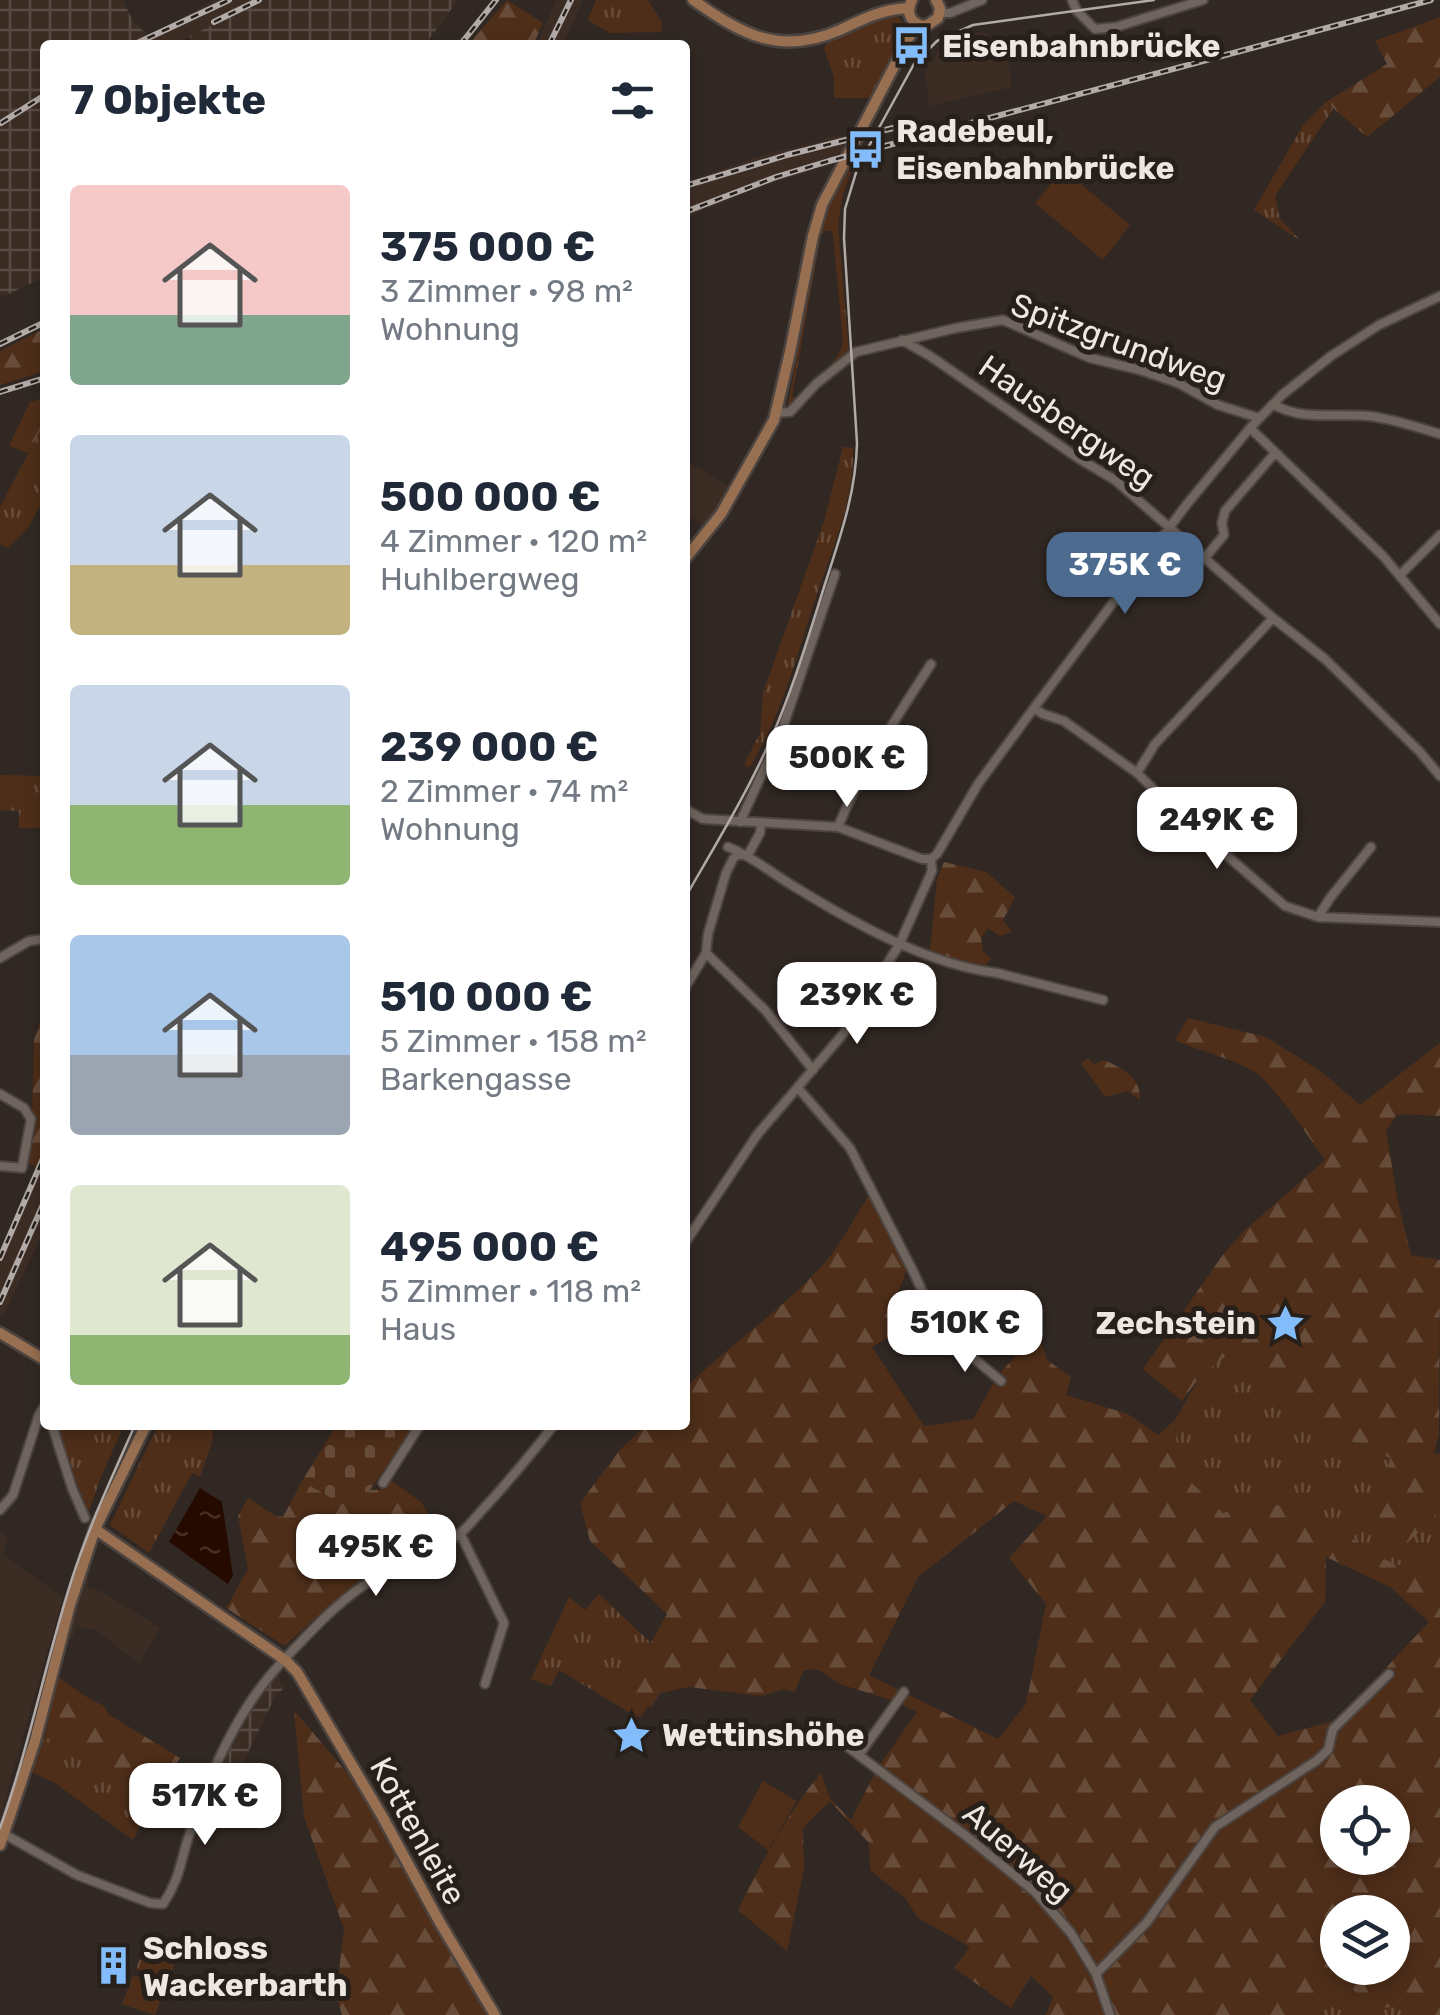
<!DOCTYPE html>
<html lang="de">
<meta charset="utf-8">
<style>
:root{--surface:#fff;--page:#f6f6f7;--text:#1f2937;--muted:#747a83;--accent:#4c6b8f}
body{margin:0;font-family:Rubik,sans-serif;background:var(--page);color:var(--text);height:100vh;display:flex;flex-direction:column;font-size:38px;white-space:nowrap}
*{box-sizing:border-box;margin:0}
p{font-size:32px;color:var(--muted)}
.icon{flex:none;width:55px;height:55px;fill:none;stroke:currentColor;stroke-width:2;stroke-linecap:round;stroke-linejoin:round}
.map{position:relative;flex:1;overflow:hidden}
.drawer{position:absolute;left:40px;top:40px;width:650px;height:1390px;display:flex;flex-direction:column;background:var(--surface);border-radius:10px;box-shadow:0 5px 15px #0003}
.drawer>*{flex:none}
.controls{position:absolute;left:1320px;top:1785px;display:grid;gap:20px}
.controls a{display:grid;place-items:center;width:90px;height:90px;border-radius:50%;background:var(--surface);box-shadow:0 5px 15px #0003;font-size:50px}
.price{position:absolute;translate:-50% -85px;padding:0 22px;border-radius:20px;background:#fff;color:#222;font-size:32px;line-height:65px;filter:drop-shadow(0 2px 5px #0008)}
.price::after{content:'';position:absolute;left:50%;top:60px;width:30px;height:22px;margin-left:-15px;background:inherit;clip-path:polygon(0 0,100% 0,50% 100%)}
.price.current{background:var(--accent);color:#fff}
ul{padding:0;list-style:none}
li{display:flex;align-items:center;gap:30px;height:250px;padding:0 30px}
li span{display:grid;place-items:center;flex:none;width:280px;height:200px;border-radius:10px;color:#555}
li>.icon{margin-inline-start:auto}
span .icon{width:120px;height:120px;fill:#fffc;stroke-width:1}
li b{font-size:42px}
h2{display:flex;justify-content:space-between;align-items:center;height:120px;padding:0 30px;font-size:42px}
.map>svg:first-child{display:block}
.built{fill:#3c2d24}
.industrial{fill:url(#industrial-grid)}
.grass{fill:url(#grass-tufts);fill-rule:evenodd}
.forest{fill:url(#forest-firs);fill-rule:evenodd}
.cemetery{fill:url(#cemetery-stones)}
.garden{fill:#4e2e19}
.water{fill:url(#water-ripples)}
.lines{fill:none;stroke-linecap:round;stroke-linejoin:round}
.street-casing{stroke:#4c4440;stroke-width:12}
.secondary-casing{stroke:#4c4440;stroke-width:15}
.street{stroke:#6f645e;stroke-width:8}
.secondary{stroke:#986f50;stroke-width:10}
.tram{stroke:#b1aaa7;stroke-width:2.5}
.rail-casing{stroke:#b1aaa7;stroke-width:6}
.rail{stroke:#271f19;stroke-width:2.5;stroke-dasharray:8;stroke-linecap:butt}
.labels{text-anchor:middle;stroke-width:10;stroke-linejoin:round;paint-order:stroke}
.poi-label{font-size:32px;font-weight:bold;fill:#ede7e4;stroke:#271f19;text-anchor:start}
.street-label{font-size:32px;fill:#ede7e4;stroke:#271f19}
</style>
<div class="map">
<svg width="1440" height="2015" viewBox="0 0 1440 2015">
<defs>
<pattern id="industrial-grid" width="8" height="8" patternUnits="userSpaceOnUse" patternTransform="scale(2.5)"><rect width="8" height="8" fill="#3c2d24"/><path d="M0 4h8M4 0v8" fill="none" stroke="#584b44"/></pattern>
<pattern id="grass-tufts" width="24" height="20" patternUnits="userSpaceOnUse" patternTransform="scale(2.5)"><rect width="24" height="20" fill="#4e2e19"/><path d="M3 7l-1-3M5 7V3M7 7l1-3M15 17l-1-3M17 17v-4M19 17l1-3" fill="none" stroke="#684c3a"/></pattern>
<pattern id="forest-firs" width="22" height="20" patternUnits="userSpaceOnUse" patternTransform="scale(2.5)"><rect width="22" height="20" fill="#4e2e19"/><path d="M5 1l3.5 6h-7zM16 11l3.5 6h-7z" fill="#684c3a"/></pattern>
<pattern id="cemetery-stones" width="16" height="16" patternUnits="userSpaceOnUse" patternTransform="scale(2.5)"><rect width="16" height="16" fill="#4e2e19"/><path d="M2 7V4a2 2 0 0 1 4 0v3zM10 15v-3a2 2 0 0 1 4 0v3z" fill="#684c3a"/></pattern>
<pattern id="water-ripples" width="26" height="14" patternUnits="userSpaceOnUse" patternTransform="scale(2.5)"><rect width="26" height="14" fill="#250a00"/><path d="M2 4q2-2 4 0t4 0M15 11q2-2 4 0t4 0" fill="none" stroke="#452e25"/></pattern>
</defs>
<rect width="100%" height="100%" fill="#312823"/>
<path class="built" d="M214,0H268L172,45H128L172,24Z
M556,0H583L563,45H537Z
M985,32L998,52L1007,54L1012,87L929,106L924,62H933L939,48L959,37Z
M852,134L831,165L757,188L685,218V182L763,155L821,141L825,138Z
M685,460L730,487L705,526L685,514Z
M45,1148V1229L2,1318L0,1317V1249Z
M0,1532L8,1539L3,1555L63,1597L0,1817Z
M83,1576L89,1579L87,1587L103,1592L160,1628L139,1663L95,1630L77,1626L73,1639L66,1637Z"/>
<path class="industrial" d="M0,0H123L132,19L142,30L163,45H45V277L0,298Z
M268,0H458L425,45H194L189,36Z
M277,1670L281,1683L286,1685L280,1692L278,1691L218,1814L206,1843L189,1836L244,1711Z"/>
<path class="grass" d="M596,0H648L662,22L661,32L610,33L588,20Z
M886,16L898,17L902,21L901,32L904,35L872,98H834V77L824,49L827,43Z
M1326,102L1333,109L1275,196L1280,219L1301,241L1254,210L1303,125Z
M856,157L843,195L838,224L849,353L787,409L819,235L826,209L850,159ZM824,231H830L833,235L843,342C837,365 815,380 798,397H792L821,234Z
M45,421V497L28,528L8,548L0,544V507Z
M843,447L853,448C855,501 830,553 814,603C796,658 781,717 750,767L744,765L760,733L763,693L824,521Z
M0,775L45,776V828H19V811L0,810Z
M1229,1354L1242,1357L1286,1413L1390,1458L1377,1531L1436,1516L1434,1453L1440,1454V1583L1377,1556L1323,1517L1262,1501L1222,1513L1178,1469L1175,1420L1201,1375Z
M57,1425H124L101,1477L88,1514Z
M158,1425H214L212,1442L200,1477L192,1473L149,1553L110,1525Z
M599,1594L651,1643L629,1683L648,1706L641,1717L635,1716L559,1670L551,1686L531,1679L569,1597L585,1610Z
M45,1736L128,1793L124,1801L144,1819L133,1840L55,1783L31,1772Z
M147,1940L179,1952L168,1981L136,1969Z
M133,1975L166,1988L155,2015L122,2004Z
M1341,1979L1416,2006L1414,2015H1320Z"/>
<path class="forest" d="M507,0L543,23L533,45H468Z
M1440,17V77L1367,137L1326,102L1387,64L1375,41Z
M45,328V371L0,385V351Z
M45,398V421L28,453L9,446L30,402Z
M944,862L986,872L1015,897L1003,920L1012,932L1000,936L988,928L981,938L983,952L991,958L984,968L930,952L937,879Z
M45,1007V1148L36,1167L28,1163L25,1152L32,1119L34,1040Z
M1188,1018L1266,1037L1323,1073L1360,1105L1440,1043V1116L1397,1114L1386,1131L1398,1202L1411,1255L1440,1260L1439,1434L1434,1453L1436,1516L1407,1543L1377,1531L1390,1458L1286,1413L1242,1357L1229,1354L1201,1375L1182,1401L1143,1369L1222,1256L1244,1231L1325,1160C1309,1137 1276,1088 1256,1073C1234,1058 1200,1052 1175,1040Z
M1088,1058L1094,1064L1104,1060C1122,1068 1141,1077 1140,1100L1128,1091L1105,1097L1081,1063Z
M869,1195L907,1269L895,1300L908,1313L915,1311L921,1321L906,1326L872,1347L924,1426L973,1419L998,1375L1038,1332L1047,1360L1071,1377L1066,1395L1128,1414L1158,1435L1175,1420L1178,1469L1222,1513L1262,1501L1323,1517L1377,1556L1440,1583V2015H1414L1415,2006L1374,2008L1341,1979L1320,2015H1046L1053,1997L1031,1976L1011,2008L954,1968L970,1947L918,1918L905,1898L870,1870L869,1843L830,1801L803,1828L804,1869L787,1951L738,1910C762,1861 786,1815 821,1773L830,1799L851,1820L878,1767L917,1712L897,1702L840,1684L821,1671L813,1669L803,1671L795,1692L784,1689L761,1696L689,1687L660,1693L651,1708L648,1706L629,1683L667,1614L590,1541L580,1503L619,1451L646,1425H685V1388C729,1346 779,1312 821,1267C840,1247 853,1219 869,1195ZM1014,1501L1047,1516L1009,1558L1046,1604L1026,1704L998,1739L869,1675L918,1577ZM1326,1557L1390,1587L1429,1622L1337,1720L1278,1736L1250,1700L1325,1602ZM1338,1802H1392V1858H1338ZM1338,1912H1392V1968H1338Z
M388,1478L421,1502L437,1528L448,1534C433,1541 418,1546 404,1554C360,1577 321,1612 285,1646L226,1608L248,1569L238,1516L248,1498L274,1515L283,1517L302,1481L342,1504L370,1490H379Z
M58,1677L88,1698L104,1706L108,1714L180,1758L144,1819L123,1801L127,1793L45,1736Z
M294,1710L353,1780L491,2015H342L336,1995L344,1929L304,1817Z"/>
<path class="cemetery" d="M337,1425H415L370,1490L342,1504L302,1481Z"/>
<path class="garden" d="M1063,169L1130,225L1103,260L1035,203Z
M763,1781L797,1801L768,1850L738,1827Z"/>
<path class="water" d="M200,1488L222,1502L233,1576L228,1584L169,1542Z"/>
<g class="lines">
<defs>
<path id="street" d="M1072,0L1077,11L1095,29L1116,27L1203,0
M940,13H950L982,0
M902,340L930,356L1078,458L1115,480L1273,618L1325,659L1420,752L1440,776
M1273,404C1300,421 1338,413 1369,416C1393,419 1417,427 1440,434
M776,413L790,412L816,384L856,352L956,328L1003,320L1090,358L1140,370L1178,383L1218,405L1259,418
M1250,428L1383,556L1440,624
M1204,559L1224,535L1222,523L1225,511L1275,453
M1400,575L1440,535
M1034,708L1043,714L1064,721L1137,773L1177,812L1285,906L1318,917L1440,922
M1137,773L1155,744L1273,618
M685,809L703,819L838,827L922,859H931
M740,822L782,730L835,574
M838,827C862,768 897,717 931,664
M728,847C754,857 775,876 800,890C857,925 930,965 997,973L1103,1000
M1318,917L1330,898L1371,847
M706,953L765,1010L813,1070
M0,958L29,941L45,939
M685,988L706,953L708,934L726,873L733,859L737,855H748L760,833L761,823
M798,1088L850,1148L914,1273L937,1325L945,1334L1001,1381
M0,1094L24,1108L31,1119L22,1168L0,1166
M685,1243L757,1135L843,1034L899,945L932,871L931,859L937,854L978,784L1034,708L1187,504L1250,428L1282,395L1331,356L1379,325L1440,296
M52,1425L72,1488L85,1518
M383,1483L420,1425
M0,1510L13,1495L39,1415L45,1405
M460,1533L504,1623L485,1684
M844,1744L966,1836L1035,1892L1071,1933L1096,1974L1110,2015
M859,1755L904,1692
M4,1834L77,1875L150,1903L163,1904C181,1877 180,1861 190,1833C209,1775 238,1709 280,1664C311,1631 342,1596 383,1573C407,1560 435,1550 458,1535C468,1528 476,1516 485,1507C509,1481 532,1453 554,1425
M1096,1974L1147,1922L1215,1827L1316,1761L1328,1750L1333,1729L1389,1674"/>
<path id="secondary" d="M693,0C743,35 780,56 840,30C863,19 883,9 908,8
M912,0C905,13 911,25 926,26L938,18L940,8L936,0
M685,559L721,514L774,420L790,352L813,236L822,205L916,24
M0,1333L45,1360
M95,1529L285,1660L297,1672L382,1816L439,1921L495,2015
M0,1845L35,1741L70,1605L95,1529L146,1425"/>
</defs>
<use href="#street" class="street-casing"/>
<use href="#secondary" class="secondary-casing"/>
<use href="#street" class="street"/>
<use href="#secondary" class="secondary"/>
<path class="tram" d="M685,898C714,847 745,797 769,743C792,692 808,638 825,584C840,537 856,493 857,443L844,238L845,209L858,166L914,64L937,41L973,25L1154,0
M0,1828C29,1747 45,1664 71,1582C88,1528 112,1477 135,1425"/>
<defs>
<path id="rail" d="M214,22L259,0
M133,45L229,0
M460,45L496,0
M549,45L571,0
M1,123L45,95
M685,186L787,155L897,127
M685,212L776,177L829,161L1431,0
M0,344L45,322
M0,392L45,378
M0,1258L45,1154
M0,1302L45,1200"/>
</defs>
<use href="#rail" class="rail-casing"/>
<use href="#rail" class="rail"/>
</g>
<defs>
<symbol id="bus-bare" viewBox="-9 -9 18 18"><path d="M-5-6H5V4H4V6H2V4H-2V6H-4V4H-5ZM-3.5-4V0h7V-4ZM-3.5 1.2v1.5H-2V1.2ZM2 1.2v1.5H3.5V1.2Z" fill="#82bcfa" stroke="#271f19" stroke-width="2.5" paint-order="stroke"/></symbol>
<symbol id="sight-bare" viewBox="-9 -9 18 18"><path d="M0-6L1.8-2.2L6-1.7L2.9 1.2L3.7 5.4L0 3.3L-3.7 5.4L-2.9 1.2L-6-1.7L-1.8-2.2Z" fill="#82bcfa" stroke="#271f19" stroke-width="2.5" paint-order="stroke"/></symbol>
<symbol id="building-bare" viewBox="-9 -9 18 18"><path d="M-4-6H4V6H1V3H-1V6H-4ZM-2.5-4.3h1.7v1.8h-1.7ZM.8-4.3h1.7v1.8H.8ZM-2.5-1h1.7V.8h-1.7ZM.8-1h1.7V.8H.8Z" fill="#82bcfa" stroke="#271f19" stroke-width="2.5" paint-order="stroke"/></symbol>
</defs>
<g fill-rule="evenodd">
<use href="#bus-bare" x="884" y="18" width="55" height="55"/>
<use href="#bus-bare" x="838" y="122" width="55" height="55"/>
<use href="#sight-bare" x="1258" y="1296" width="55" height="55"/>
<use href="#sight-bare" x="604" y="1708" width="55" height="55"/>
<use href="#building-bare" x="86" y="1938" width="55" height="55"/>
</g>
<g class="labels">
<g class="poi-label">
<text x="942" y="57">Eisenbahnbrücke</text>
<text x="896" y="142">Radebeul,<tspan x="896" dy="37">Eisenbahnbrücke</tspan></text>
<text x="1256" y="1334" text-anchor="end">Zechstein</text>
<text x="662" y="1746">Wettinshöhe</text>
<text x="143" y="1959">Schloss<tspan x="143" dy="37">Wackerbarth</tspan></text>
</g>
<g class="street-label">
<text transform="translate(1119 342) rotate(20)" y="11">Spitzgrundweg</text>
<text transform="translate(1067 422) rotate(35)" y="11">Hausbergweg</text>
<text transform="translate(418 1831) rotate(61)" y="11">Kottenleite</text>
<text transform="translate(1018 1852) rotate(41)" y="11">Auerweg</text>
</g>
</g>
</svg>
<div class="controls">
<a><svg class="icon" aria-label="locate" viewBox="0 0 24 24"><circle cx="12" cy="12" r="6"/><path d="M12 2v4M12 18v4M2 12h4M18 12h4"/></svg></a>
<a><svg class="icon" aria-label="layers" viewBox="0 0 24 24"><path d="M12 4l9 5-9 5-9-5zM3 14l9 5 9-5"/></svg></a>
</div>
<b class="price current" style="left:1125px;top:617px">375K €</b>
<b class="price" style="left:847px;top:810px">500K €</b>
<b class="price" style="left:1217px;top:872px">249K €</b>
<b class="price" style="left:857px;top:1047px">239K €</b>
<b class="price" style="left:965px;top:1375px">510K €</b>
<b class="price" style="left:376px;top:1599px">495K €</b>
<b class="price" style="left:205px;top:1848px">517K €</b>
<section class="drawer">
<h2>7 Objekte<svg class="icon" aria-label="filters" viewBox="0 0 24 24"><path d="M4 7h16M4 17h16"/><circle cx="9" cy="7" r="2"/><circle cx="15" cy="17" r="2"/></svg></h2>
<ul>
<li><span style="background:linear-gradient(#f6c9c9 65%,#7fa58c 0)"><svg class="icon" aria-label="home" viewBox="0 0 24 24"><path d="M3 11l9-7 9 7M6 9v11h12V9"/></svg></span><div><b>375 000 €</b><p>3 Zimmer · 98 m²</p><p>Wohnung</p></div></li>
<li><span style="background:linear-gradient(#c9d6e8 65%,#c2b280 0)"><svg class="icon" aria-label="home" viewBox="0 0 24 24"><path d="M3 11l9-7 9 7M6 9v11h12V9"/></svg></span><div><b>500 000 €</b><p>4 Zimmer · 120 m²</p><p>Huhlbergweg</p></div></li>
<li><span style="background:linear-gradient(#c9d6e8 60%,#8fb573 0)"><svg class="icon" aria-label="home" viewBox="0 0 24 24"><path d="M3 11l9-7 9 7M6 9v11h12V9"/></svg></span><div><b>239 000 €</b><p>2 Zimmer · 74 m²</p><p>Wohnung</p></div></li>
<li><span style="background:linear-gradient(#a9c7e8 60%,#9aa5b1 0)"><svg class="icon" aria-label="home" viewBox="0 0 24 24"><path d="M3 11l9-7 9 7M6 9v11h12V9"/></svg></span><div><b>510 000 €</b><p>5 Zimmer · 158 m²</p><p>Barkengasse</p></div></li>
<li><span style="background:linear-gradient(#dfe7d0 75%,#8fb573 0)"><svg class="icon" aria-label="home" viewBox="0 0 24 24"><path d="M3 11l9-7 9 7M6 9v11h12V9"/></svg></span><div><b>495 000 €</b><p>5 Zimmer · 118 m²</p><p>Haus</p></div></li>
</ul>
</section>
</div>
